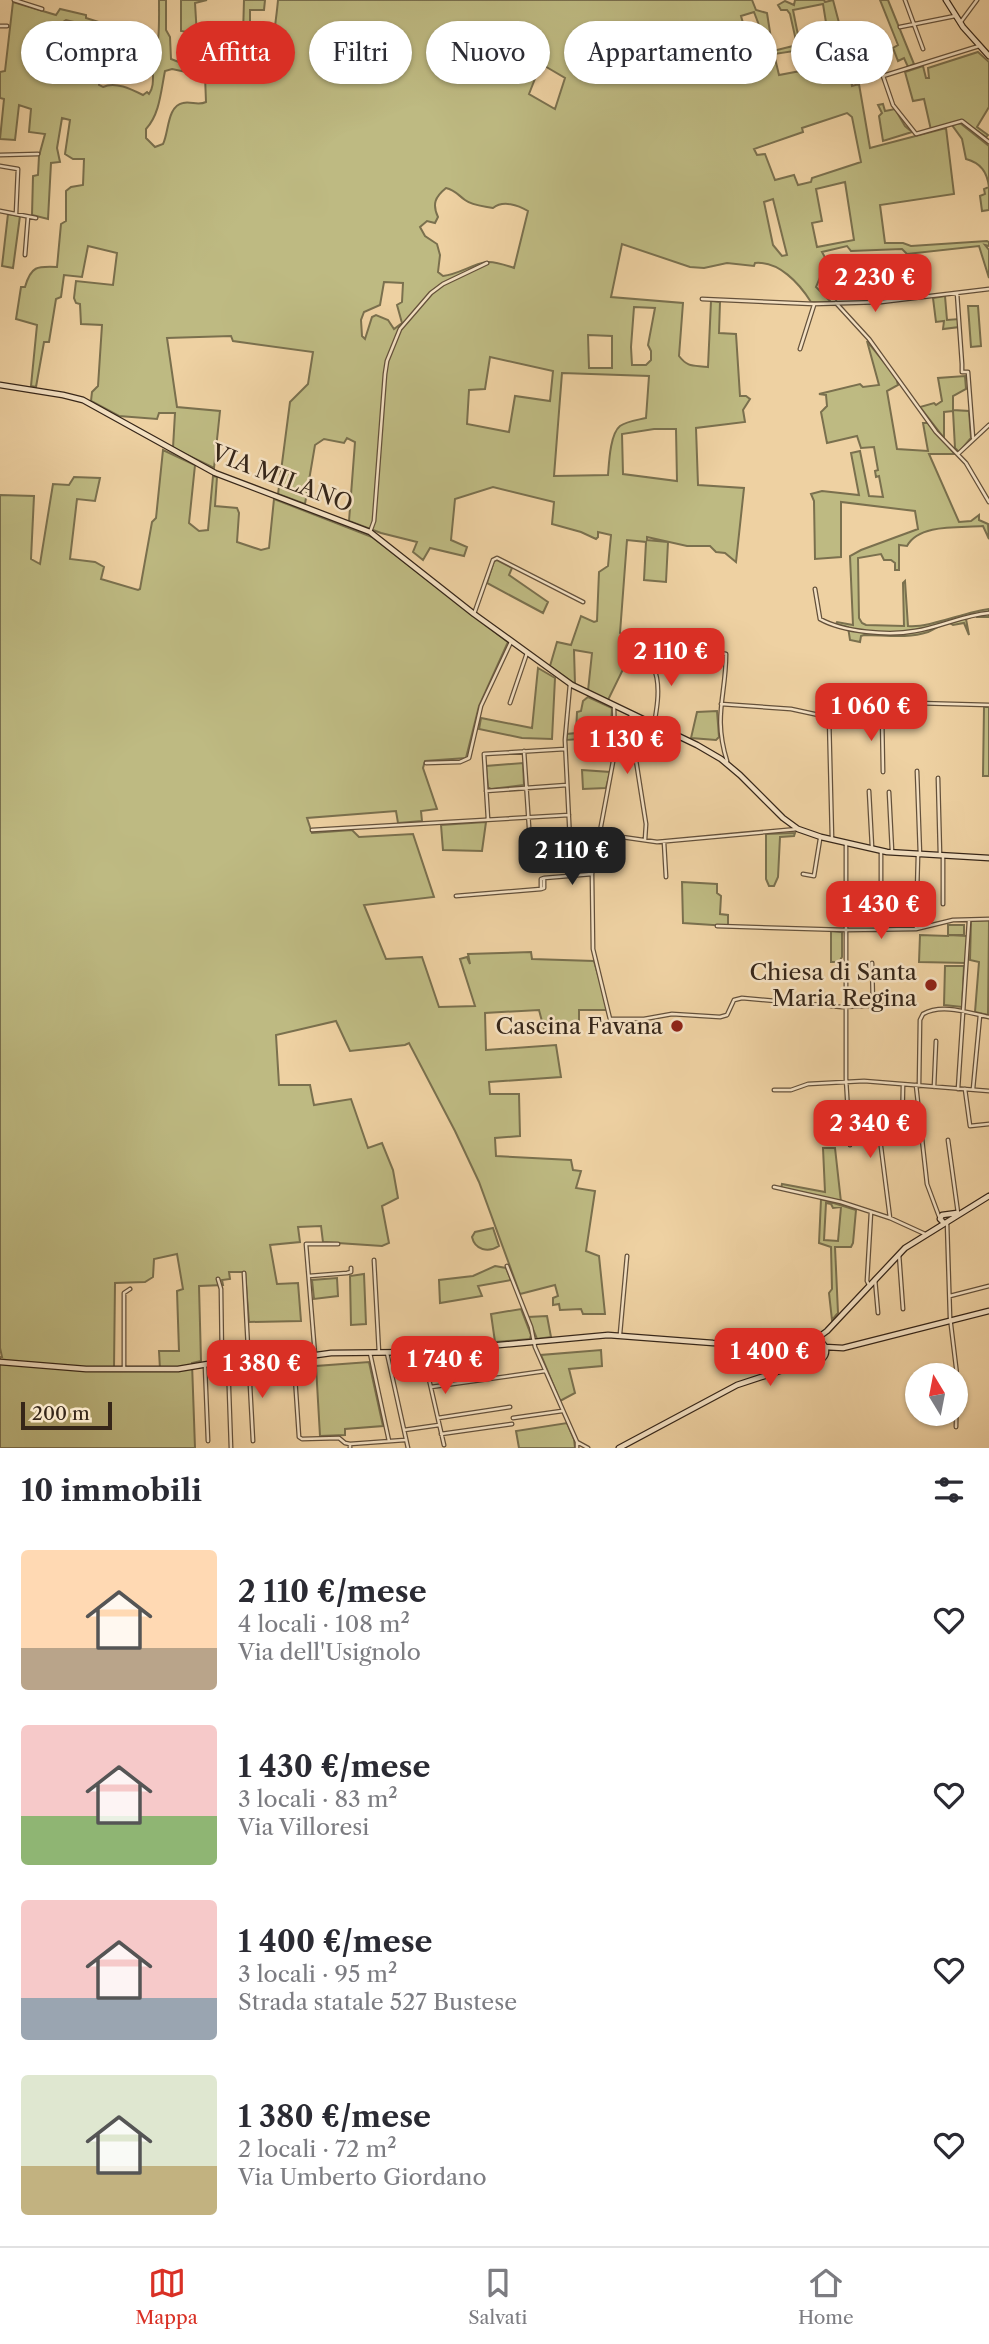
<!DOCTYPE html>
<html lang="it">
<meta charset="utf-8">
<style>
:root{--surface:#fff;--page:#f7f7f7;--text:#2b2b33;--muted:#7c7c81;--line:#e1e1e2;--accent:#d93025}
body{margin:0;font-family:"Libre Caslon Text",serif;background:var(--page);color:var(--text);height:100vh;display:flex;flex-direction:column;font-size:26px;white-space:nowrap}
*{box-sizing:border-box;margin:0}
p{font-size:23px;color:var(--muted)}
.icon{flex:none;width:38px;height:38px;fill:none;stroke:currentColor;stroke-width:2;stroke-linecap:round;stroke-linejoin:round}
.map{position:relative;height:1448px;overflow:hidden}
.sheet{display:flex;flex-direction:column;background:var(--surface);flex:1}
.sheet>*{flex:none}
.banner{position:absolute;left:21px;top:21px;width:948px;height:63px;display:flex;gap:14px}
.needle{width:46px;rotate:350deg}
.fabs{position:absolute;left:905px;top:1363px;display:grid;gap:14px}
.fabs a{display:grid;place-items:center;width:63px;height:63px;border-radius:50%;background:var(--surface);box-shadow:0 2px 5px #0004;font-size:35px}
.scale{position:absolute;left:21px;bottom:18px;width:91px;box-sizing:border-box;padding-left:7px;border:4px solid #362619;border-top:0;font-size:19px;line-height:24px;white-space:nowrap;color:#362619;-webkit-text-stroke:5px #f4e1c3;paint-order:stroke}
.price{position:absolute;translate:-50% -60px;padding:0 16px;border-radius:14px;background:var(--accent);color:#fff;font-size:23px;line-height:46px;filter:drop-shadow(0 2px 4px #0008)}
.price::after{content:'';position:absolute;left:50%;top:42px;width:21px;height:16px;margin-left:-10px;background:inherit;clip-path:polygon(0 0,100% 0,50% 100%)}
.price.active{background:#222;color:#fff}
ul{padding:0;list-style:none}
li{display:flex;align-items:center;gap:21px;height:175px;padding:0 21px}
li span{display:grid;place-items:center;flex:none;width:196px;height:140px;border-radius:7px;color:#555}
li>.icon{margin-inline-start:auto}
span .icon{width:84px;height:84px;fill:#fffc;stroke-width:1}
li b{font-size:30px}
h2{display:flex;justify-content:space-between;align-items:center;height:84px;padding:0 21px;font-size:30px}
.pill{padding:0 24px;border-radius:32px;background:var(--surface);box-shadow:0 2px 5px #0004;font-size:24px;line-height:63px}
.pill.active{background:var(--accent);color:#fff}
.tabs{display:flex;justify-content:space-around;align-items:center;height:98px;border-top:2px solid var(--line);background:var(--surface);font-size:19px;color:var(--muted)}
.tabs a{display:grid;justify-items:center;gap:4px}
.tabs .active{color:var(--accent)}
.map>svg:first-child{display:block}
.green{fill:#beba82;stroke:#7a704e;stroke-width:2;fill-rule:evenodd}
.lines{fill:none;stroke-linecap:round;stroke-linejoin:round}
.street-casing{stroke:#64513b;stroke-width:5}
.secondary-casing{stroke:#362619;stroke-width:7}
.street{stroke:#f4e1c3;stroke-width:2.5}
.secondary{stroke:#f4e1c3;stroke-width:4.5}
.poi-dot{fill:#8f2418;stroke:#f4e1c3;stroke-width:2.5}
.labels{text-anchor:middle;stroke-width:5;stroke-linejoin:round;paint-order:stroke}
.street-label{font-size:23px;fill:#362619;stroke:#f4e1c3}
.poi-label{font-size:23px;fill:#362619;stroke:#f4e1c3;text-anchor:end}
</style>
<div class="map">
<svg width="989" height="1448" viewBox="0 0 989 1448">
<rect width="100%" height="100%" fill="#eed1a2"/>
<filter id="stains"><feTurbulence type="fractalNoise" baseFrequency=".00286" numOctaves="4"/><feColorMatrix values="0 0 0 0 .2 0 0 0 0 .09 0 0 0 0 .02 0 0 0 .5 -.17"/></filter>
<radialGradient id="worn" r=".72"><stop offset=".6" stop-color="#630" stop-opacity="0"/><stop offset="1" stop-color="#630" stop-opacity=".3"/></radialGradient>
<path class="green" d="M159,0H166V30L170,37L171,59L189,66H198L195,51L202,42L209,40L243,42L247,46L245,75L268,78L275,73C270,48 276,25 278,0H752L756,10L767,13L773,51L797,45L790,14L787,10H781L778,5L785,1L794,5L795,0H824L825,2L833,0L843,38L829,41L823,4L793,10L801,50L774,54L779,75L848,62L852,86L859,84L870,148L946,128L954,194L880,205L885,243H903L911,246L987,241L989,242V246L985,245L989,250V278L979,246L907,254L902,249L851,251L847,246L822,252L827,261L816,287L831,302H811C799,283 779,261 755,263L754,266L727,263L704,268L690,267L622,244L611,297L683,303L679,356C688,368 694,365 708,367L711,301L720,302L719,333L736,334L740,396H746L750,399L743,410L745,422L696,428L698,485L744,488L736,562L725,553L716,552L710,546H687L647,537V540L668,542L666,582L644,580L646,542L627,540L620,633L627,638L632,651L608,700L588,691L592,653L574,650L575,684L550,666L557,642L571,645L581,616L594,622L597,621L599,572L608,566L611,535L598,532V537L596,539L581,532L552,524L554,502L493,487L455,499L451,540L467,547L464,556L430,548L423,560L413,552L417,542L381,533L349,521L355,442L347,438L344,443L324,439L315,445L305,504L278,494L290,402L308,384L313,352L233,341L231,336L167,338L177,407L220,411L214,468L173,448L175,413H159L157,419L119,416L91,401L92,392L98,386L102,325L81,324L80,304L76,303L74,298L76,281L113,285L117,253L88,246L82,277L64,275L61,297L56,299L49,342H44L36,387L31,386L37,325L16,319L21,287H25C31,266 37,266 57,267L61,224L66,221V191L71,187L83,185L84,159H73L65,154L70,120L62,118L57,148L60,162L51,163L48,219L32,215L33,176L38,175L39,156L45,134L29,132L31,109L19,105L15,140L0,139L4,99L0,98V72L5,71L13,2L56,15L60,9L86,15V18L102,23L103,29L66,20L63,22L65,71L76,73L82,80L86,81L91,47L97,45L100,47L99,85L103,87C115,81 131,89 143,95L147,92L149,94C156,84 151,72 154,61C160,41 159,21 159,0ZM754,12L765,41L749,44L741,16ZM730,54L732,73L698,77L696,58ZM543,65L565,78L555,109L529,94L540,66ZM172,69L205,76L206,102C198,106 191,101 183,103C167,106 169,132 163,144L155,147L146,138V129C160,114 161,90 165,71ZM847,113L852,117L861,162L812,178L811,182L798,185L794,175L775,180L765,154L757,155L754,149L803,132L802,128ZM845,182L854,240L817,247L812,223L822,221L816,189ZM446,188C455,190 458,195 465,200C473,206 484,206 493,208C503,200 518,205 528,211L514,268C505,265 496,261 486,262C471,265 459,274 443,276L438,272L440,255L437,244L425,236L420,227L427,221L435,223L438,217C432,204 435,197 446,188ZM773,199L787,255L782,256L773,245L764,202ZM384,282L403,283L402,302L397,305L402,323L394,329L388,320L376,315L372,317L365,339L362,336L361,320L364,312L380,305ZM634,307L655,308L648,345L651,351V360L646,365H632L631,347ZM588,335L612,336V368H589ZM490,357L553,371L550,401L515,396L509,432L467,424L469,390L485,389ZM562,373L649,376L646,418C638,420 627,421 620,426C610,434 609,463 608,475L554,476ZM654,429H676L677,481L623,474L622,434Z
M181,0H207L195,3L197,36L188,37L187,32L181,31Z
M244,0H265L264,10H250V34L243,35Z
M880,0H888L914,64L908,67L904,58L898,61L893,48L898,45Z
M978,52L989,62V107L977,127L988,135L986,137L964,122L931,130L924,99L913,101L905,72L923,66L926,78H929L928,68Z
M883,104L885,111L895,109L905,126L912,132L883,141L879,116L882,113L878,105Z
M960,123L989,146V210L982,211L980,196L985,194L984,189L989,187C987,172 981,163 966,159L962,139L952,125Z
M8,214L20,216L13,268L2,266Z
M945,296L947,320L959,319V327L943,329L944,321L936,322L933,298Z
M968,306H978L981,346L971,347Z
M867,341L896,377L898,385L887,391L897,449L928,451L923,423H928L955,454H929L959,522L971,521L979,515V520L988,524L989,539L983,526C961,528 919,523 907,546L899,545V570H895V563L891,560H884L881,554L858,558L859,618L862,623L866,625L904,626L903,583L905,581L908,626C930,628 964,612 989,609V617H977V614H971V617L966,619L969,635L964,623L953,625L948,622C940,625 935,629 928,632C907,639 885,635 864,635L861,636L860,642L850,640L848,627L836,624L837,622L853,625L850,556L861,550L918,529L915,511L841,502V557L815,559L814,501L811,494L822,491L859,495L851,453L860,451L869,496L883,497L879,476L876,477L875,471L878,470L874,447L861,448L857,436L827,443L821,412L827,406L826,395L819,394L860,384L863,387L879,385Z
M965,376L966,389L953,396V410L969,411L971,438L959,452L955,448L953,411L944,412V438L920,407L934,403L936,405L942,401L938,378Z
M163,450L195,465L189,523L199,531L208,530L213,476L217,477L215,506L237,508L239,513L237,542L261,550L269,548L274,499L372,537L508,642L479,706L466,758L425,761L423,768L437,809L421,811L422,821L398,823L396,811L307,818L312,833L352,830L359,837L413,834L434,897L364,905L386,959L422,957L439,1007L475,1006L460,959L467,957L470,964L468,954L531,952L532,959L594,961L608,1010H579V1024L544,1029L539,1010L485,1013L486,1050L556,1045L561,1077L489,1082L490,1094H519L520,1136L495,1138L496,1156L571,1160L573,1170L581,1171L576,1188L595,1191L586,1251L599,1256L605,1314H583L581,1309L560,1310L559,1304L553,1305V1298L558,1296L555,1285L520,1294L479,1182L455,1131L409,1043L405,1045L350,1051L336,1021L276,1035L279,1085H310L314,1105L351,1099L368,1148L382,1143L393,1170L398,1198L382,1206L389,1243L382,1246L323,1242L321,1226L298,1227L300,1242L270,1245L277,1284L298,1283L301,1321L249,1322L245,1272H229L230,1279L222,1280L223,1285L199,1286L201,1361L192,1363L195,1448H0V1357H2L0,1348V495L34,496L31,559L40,564L53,484L69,485L74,477L100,478L95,501L77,499L70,559L95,562L104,567L101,579L138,590L140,589L152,522L156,518ZM177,1254L183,1289L177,1291L179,1351H159L160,1369L114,1368L115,1283L145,1282L153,1277L154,1259Z
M497,560L512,568L509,575L548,602L543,613L487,583L494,561Z
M538,668L555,678L552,739L522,738L479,729L481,718L532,728Z
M588,697L612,708L611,727L584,718L582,740L614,746L612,757L581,755L580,739L566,740L567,734L576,733L577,712L581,711L583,701Z
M984,707H989V776H983Z
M717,711L719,737L716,740L691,738L697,712Z
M523,763L524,785L491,789L488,787L486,766Z
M582,770L610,772L606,788L583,789Z
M486,822L482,851L443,850L441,825Z
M795,833L794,836L780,837L778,877L774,886H769L766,879V834Z
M682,882L717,884V893L721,896L720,914L728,915V926L683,923Z
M989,920L988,1015L975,1012L979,962L970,960L971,921Z
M948,925H964V935H949L967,936V963L919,962L920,935L948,936Z
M831,931L842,932V957L839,962H831Z
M945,966H964L962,1007L944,1005Z
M823,1148H835L841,1202L781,1189L782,1184L825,1192Z
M821,1199L856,1210L853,1243L851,1247H835L838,1313L832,1320L829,1293L832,1289L831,1247L819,1243ZM826,1203L831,1204L833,1208L841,1207L838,1241L824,1240Z
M493,1228L499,1246C488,1253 475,1250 472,1237L475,1232Z
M495,1266L506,1268L511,1280L478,1286L482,1296L440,1303L439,1280L473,1276Z
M364,1274L366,1324L351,1325L350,1276Z
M337,1278L338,1296L314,1299L312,1280Z
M521,1309L531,1335L530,1339L495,1342L491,1314Z
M547,1316L551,1337L537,1339L528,1317Z
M601,1350L602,1366L569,1369L575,1393L560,1401L541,1355Z
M369,1362L383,1426L345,1429V1435L320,1436L316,1366Z
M567,1423L574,1439L575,1448H519L516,1431Z"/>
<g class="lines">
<defs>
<path id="street" d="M14,0L42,9
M905,0L923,49
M960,23L977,0
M0,26H7
M900,27L955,16
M979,46L883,76L893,105L916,134L962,121L989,142
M0,155L38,154
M0,166L18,169L16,214
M0,211L36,218
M25,255L28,217
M957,293L962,364V372H968L973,438
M702,299L814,304L881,302L989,289
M836,303L869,339L936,432L966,463L989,502
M800,349L814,305
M958,454L989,425
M370,532L374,521L385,374L387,361L400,329L431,293L443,284L487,263
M815,589L820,619C843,632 889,636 915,631C941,627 963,615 989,613
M474,614L493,560L497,558L583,602
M628,641C664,661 660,691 654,725
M648,659V641L650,640L726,654C726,696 713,716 727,761
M570,684L565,740L570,841
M510,703L527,653
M721,704L791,709L828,717L851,718L895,711L916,703L989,705
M614,706L615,751L592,874L593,949L610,1019H644L672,1014L720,1017L727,1015L734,1000L742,998L842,1007L908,1004
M631,714L630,722L646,824L645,840
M882,714L883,772
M829,717L832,839
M524,751L530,842L605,839L615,836L657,842L798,829
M426,763L460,762L469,758L481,706L511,642
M917,771L920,855
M938,778L940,855
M486,791L567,785
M869,791L872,847
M889,792L892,851
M488,819L484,754L565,749
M312,830L569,815
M664,842L666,877
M846,843V1079L850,1145
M803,874L814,876L820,839
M544,878L592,874
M541,889V879L544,878
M541,889L544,888V878
M456,896L541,889
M943,904V856
M717,926L846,930L916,929L953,920L989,919
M916,929L918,855
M881,930V852
M872,963L873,1005
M916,1085L927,1184L940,1219
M919,1086L920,1020L923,1014C942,1003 969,1013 989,1017
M934,1087L936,1041
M958,1089L969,921
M965,1089L970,1126L989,1124
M973,1089L980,1015
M774,1090H791L808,1084L864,1081L989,1091
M948,1140L958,1213
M774,1187L841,1202L890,1218L925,1234
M890,1218L880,1139L902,1136L903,1085
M947,1222L950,1317L957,1375L956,1427
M899,1254L903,1309
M374,1260L379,1353
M507,1266L531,1327L535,1347L577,1442V1448
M244,1273L253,1441
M309,1276L347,1273L351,1272V1268
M218,1279L221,1289L222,1362
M875,1279L878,1313
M869,1285L867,1281L871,1212
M950,1296L989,1286
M620,1334L627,1256
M370,1353L389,1441
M387,1353L408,1448
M423,1353L444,1445
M315,1355L306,1244H338
M228,1361L231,1448
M294,1362L299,1437L302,1439L339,1438L345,1443L350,1444
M205,1366L208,1441
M124,1369V1293L130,1289
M431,1387L545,1371
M438,1418L510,1407
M513,1418L562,1411
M404,1430L439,1425
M441,1434L512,1424
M577,1442L588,1448
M350,1448V1444L405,1440"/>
<path id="secondary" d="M946,0L963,27L989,56
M0,385L63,395L83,400L215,473L370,532L474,614L572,685L697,745L721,759L740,775L783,818L798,829L821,837L887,852L989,858
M944,1223L940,1219L942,1215L957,1213
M806 1351a10 10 0 1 1 20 0a10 10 0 1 1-20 0Z
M812,1342L827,1331L905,1248L989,1196
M825,1347L843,1348L989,1311
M286.5 1358a4.5 4.5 0 1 1 9 0a4.5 4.5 0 1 1-9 0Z
M295,1358L331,1353L423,1352L608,1335L713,1343L796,1346L810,1343
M0,1362L86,1369H178L226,1361L286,1359
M619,1448L737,1385L813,1360"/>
</defs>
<use href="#street" class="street-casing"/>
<use href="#secondary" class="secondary-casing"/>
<use href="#street" class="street"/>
<use href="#secondary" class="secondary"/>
</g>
<g class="poi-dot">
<circle cx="931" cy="985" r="7"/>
<circle cx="677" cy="1026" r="7"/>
</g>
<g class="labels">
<g class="street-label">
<text transform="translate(282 478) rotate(21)" y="8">VIA MILANO</text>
</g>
<g class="poi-label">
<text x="917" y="980">Chiesa di Santa<tspan x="917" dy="26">Maria Regina</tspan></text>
<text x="663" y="1034">Cascina Favana</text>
</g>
</g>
<rect width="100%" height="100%" filter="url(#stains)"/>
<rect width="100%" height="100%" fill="url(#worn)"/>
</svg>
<div class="fabs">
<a><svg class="needle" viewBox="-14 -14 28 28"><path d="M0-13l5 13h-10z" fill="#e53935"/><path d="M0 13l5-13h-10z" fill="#7c7c81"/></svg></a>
</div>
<div class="scale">200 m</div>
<b class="price" style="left:875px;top:314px">2 230 €</b>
<b class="price" style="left:671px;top:688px">2 110 €</b>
<b class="price" style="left:871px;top:743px">1 060 €</b>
<b class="price" style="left:627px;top:776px">1 130 €</b>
<b class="price active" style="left:572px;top:887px">2 110 €</b>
<b class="price" style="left:881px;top:941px">1 430 €</b>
<b class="price" style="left:870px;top:1160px">2 340 €</b>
<b class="price" style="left:770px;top:1388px">1 400 €</b>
<b class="price" style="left:445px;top:1396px">1 740 €</b>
<b class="price" style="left:262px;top:1400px">1 380 €</b>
<div class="banner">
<a class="pill">Compra</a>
<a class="pill active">Affitta</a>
<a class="pill">Filtri</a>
<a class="pill">Nuovo</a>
<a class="pill">Appartamento</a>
<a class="pill">Casa</a>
</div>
</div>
<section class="sheet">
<h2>10 immobili<svg class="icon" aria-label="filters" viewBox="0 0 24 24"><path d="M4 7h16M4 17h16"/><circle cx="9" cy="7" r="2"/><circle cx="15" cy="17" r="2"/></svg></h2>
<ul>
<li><span style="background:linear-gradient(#ffd9b3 70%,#b9a48a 0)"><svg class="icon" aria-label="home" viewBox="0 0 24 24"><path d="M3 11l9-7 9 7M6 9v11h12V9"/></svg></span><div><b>2 110 €/mese</b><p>4 locali · 108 m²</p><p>Via dell'Usignolo</p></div><svg class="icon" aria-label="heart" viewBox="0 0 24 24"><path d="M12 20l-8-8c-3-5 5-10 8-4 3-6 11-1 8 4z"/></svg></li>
<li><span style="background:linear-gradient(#f6c9c9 65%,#8fb573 0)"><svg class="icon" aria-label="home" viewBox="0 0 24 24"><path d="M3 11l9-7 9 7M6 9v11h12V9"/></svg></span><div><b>1 430 €/mese</b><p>3 locali · 83 m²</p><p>Via Villoresi</p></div><svg class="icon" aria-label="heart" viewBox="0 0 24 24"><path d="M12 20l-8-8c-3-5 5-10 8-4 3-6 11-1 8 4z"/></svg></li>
<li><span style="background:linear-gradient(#f6c9c9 70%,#9aa5b1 0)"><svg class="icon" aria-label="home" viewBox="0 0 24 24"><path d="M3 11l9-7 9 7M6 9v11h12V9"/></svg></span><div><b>1 400 €/mese</b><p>3 locali · 95 m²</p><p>Strada statale 527 Bustese</p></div><svg class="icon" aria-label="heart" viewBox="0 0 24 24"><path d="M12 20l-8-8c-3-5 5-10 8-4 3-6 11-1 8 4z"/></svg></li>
<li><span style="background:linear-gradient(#dfe7d0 65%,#c2b280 0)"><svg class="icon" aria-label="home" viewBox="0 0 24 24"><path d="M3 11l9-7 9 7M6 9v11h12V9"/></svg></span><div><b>1 380 €/mese</b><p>2 locali · 72 m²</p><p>Via Umberto Giordano</p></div><svg class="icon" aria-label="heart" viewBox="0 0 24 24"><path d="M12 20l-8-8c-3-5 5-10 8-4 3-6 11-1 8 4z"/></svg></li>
</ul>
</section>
<nav class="tabs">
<a class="active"><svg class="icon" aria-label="map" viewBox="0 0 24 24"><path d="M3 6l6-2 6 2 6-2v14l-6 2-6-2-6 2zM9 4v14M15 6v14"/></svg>Mappa</a>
<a><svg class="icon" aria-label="saved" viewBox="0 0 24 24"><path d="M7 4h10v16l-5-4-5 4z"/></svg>Salvati</a>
<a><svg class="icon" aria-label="home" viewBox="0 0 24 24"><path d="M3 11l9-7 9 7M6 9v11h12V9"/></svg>Home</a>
</nav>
